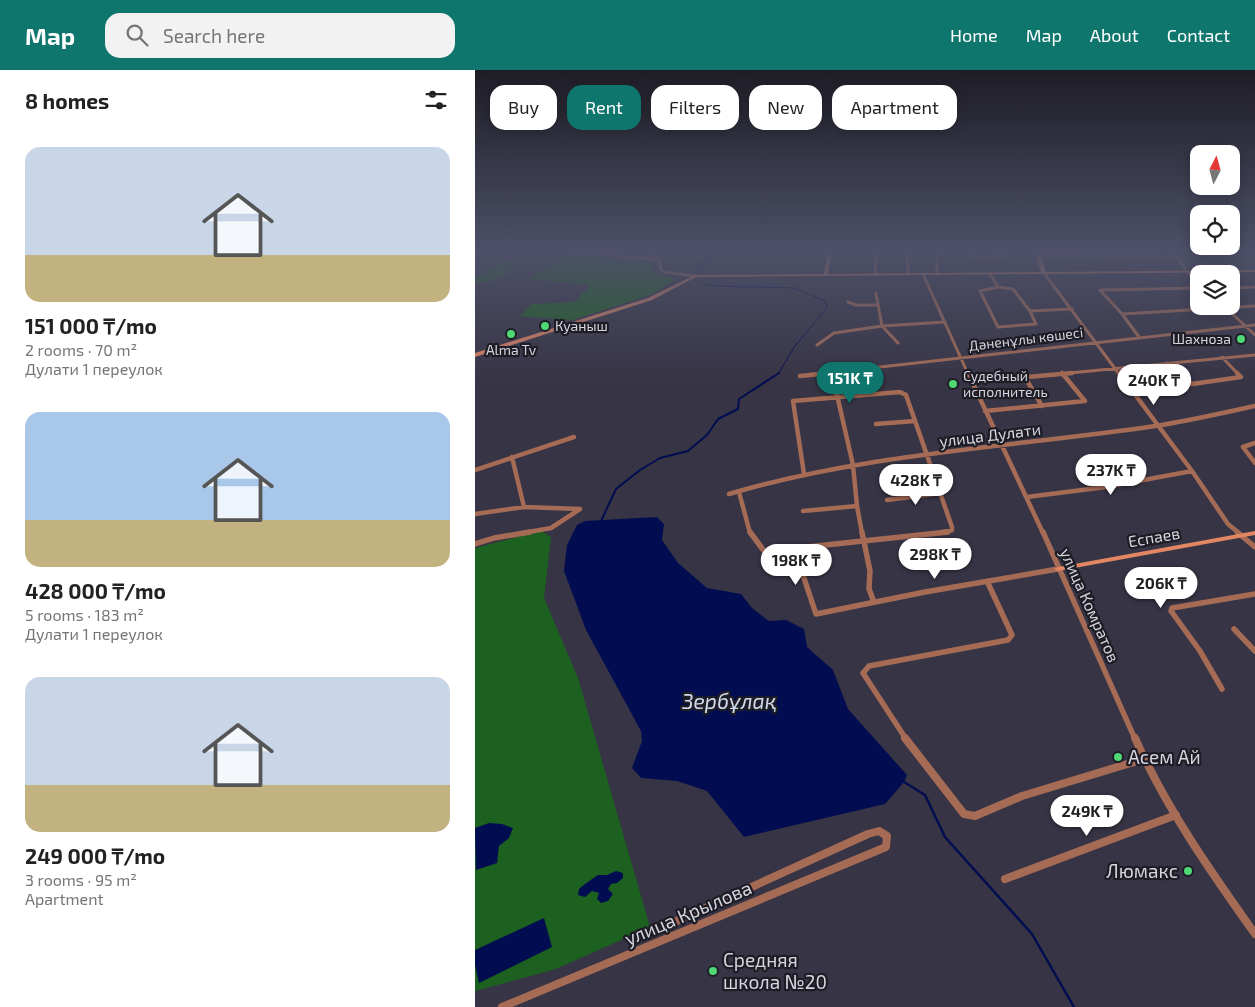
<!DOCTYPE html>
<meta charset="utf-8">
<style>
:root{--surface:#fff;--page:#f2f2f2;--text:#222;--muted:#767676;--accent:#0f766e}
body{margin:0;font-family:"Exo 2",sans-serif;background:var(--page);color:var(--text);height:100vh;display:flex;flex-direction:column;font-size:19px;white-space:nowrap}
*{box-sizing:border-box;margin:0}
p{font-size:16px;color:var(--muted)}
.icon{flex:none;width:28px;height:28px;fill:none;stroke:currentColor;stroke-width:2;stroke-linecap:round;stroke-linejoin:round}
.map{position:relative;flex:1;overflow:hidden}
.details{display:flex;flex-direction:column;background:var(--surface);width:475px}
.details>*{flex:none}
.top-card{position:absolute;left:15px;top:15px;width:475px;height:45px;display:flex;gap:10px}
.needle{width:32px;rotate:6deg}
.controls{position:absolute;left:715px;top:75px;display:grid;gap:10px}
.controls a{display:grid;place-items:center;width:50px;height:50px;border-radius:10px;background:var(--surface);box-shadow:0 2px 12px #0003;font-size:25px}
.price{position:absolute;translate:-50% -42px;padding:0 11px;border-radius:18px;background:#fff;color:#222;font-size:16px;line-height:32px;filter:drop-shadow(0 1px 2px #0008)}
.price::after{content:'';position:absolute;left:50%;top:30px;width:15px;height:11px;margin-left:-8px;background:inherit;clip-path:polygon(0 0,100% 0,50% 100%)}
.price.current{background:var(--accent);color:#fff}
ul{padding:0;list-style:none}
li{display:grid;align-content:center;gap:10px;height:265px;padding:0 25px}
li span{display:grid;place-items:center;height:155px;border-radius:15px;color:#555}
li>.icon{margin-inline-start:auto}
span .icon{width:90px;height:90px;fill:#fffc;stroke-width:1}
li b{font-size:21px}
h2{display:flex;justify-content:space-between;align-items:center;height:60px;padding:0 25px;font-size:21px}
.pill{padding:0 18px;border-radius:15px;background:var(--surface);box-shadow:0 2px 12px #0003;font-size:18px;line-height:45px}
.pill.current{background:var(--accent);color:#fff}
header{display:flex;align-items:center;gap:30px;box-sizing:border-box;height:70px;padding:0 25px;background:var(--accent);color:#fff}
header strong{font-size:24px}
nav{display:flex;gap:28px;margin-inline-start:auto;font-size:18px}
.search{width:350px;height:45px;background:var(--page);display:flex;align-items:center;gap:12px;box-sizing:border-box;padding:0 18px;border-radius:15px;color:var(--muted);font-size:19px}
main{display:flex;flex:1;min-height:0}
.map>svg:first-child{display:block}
.green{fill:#1c611f}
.water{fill:#010d50}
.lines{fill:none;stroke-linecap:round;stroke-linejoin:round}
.stream-far2{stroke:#010d50;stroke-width:1}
.stream-far1{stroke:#010d50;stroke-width:2}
.stream{stroke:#010d50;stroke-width:2.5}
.street-far3{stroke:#a56b55;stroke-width:3}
.street-far2{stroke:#a56b55;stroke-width:4.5}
.street-far1{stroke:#a56b55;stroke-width:5.5}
.street{stroke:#a56b55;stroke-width:8}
.secondary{fill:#e28664;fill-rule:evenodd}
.poi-dot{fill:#4fd675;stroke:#1e1d25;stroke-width:2}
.labels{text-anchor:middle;stroke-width:4.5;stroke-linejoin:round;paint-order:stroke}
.far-poi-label{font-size:14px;fill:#d5d4df;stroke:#1e1d25;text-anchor:start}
.far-street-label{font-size:14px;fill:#d5d4df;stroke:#1e1d25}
.street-label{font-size:16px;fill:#d5d4df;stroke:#1e1d25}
.near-poi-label{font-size:19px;fill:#d5d4df;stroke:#1e1d25;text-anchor:start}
.near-street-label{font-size:19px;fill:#d5d4df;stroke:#1e1d25}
.near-water-label{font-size:21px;font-style:italic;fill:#d1dbef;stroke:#1e1d25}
</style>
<header>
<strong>Map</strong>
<div class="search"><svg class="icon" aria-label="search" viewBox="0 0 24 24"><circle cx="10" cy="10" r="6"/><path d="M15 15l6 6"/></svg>Search here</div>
<nav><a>Home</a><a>Map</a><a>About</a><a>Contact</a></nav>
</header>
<main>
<section class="details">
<h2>8 homes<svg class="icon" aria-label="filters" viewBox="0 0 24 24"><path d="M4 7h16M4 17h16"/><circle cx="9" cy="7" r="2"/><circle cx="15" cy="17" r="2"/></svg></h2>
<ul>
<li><span style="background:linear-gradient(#c9d6e8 70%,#c2b280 0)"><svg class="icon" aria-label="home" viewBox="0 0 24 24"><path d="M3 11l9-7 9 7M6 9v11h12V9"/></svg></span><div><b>151 000 ₸/mo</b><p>2 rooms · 70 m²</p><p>Дулати 1 переулок</p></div></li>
<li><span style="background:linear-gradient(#a9c7e8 70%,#c2b280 0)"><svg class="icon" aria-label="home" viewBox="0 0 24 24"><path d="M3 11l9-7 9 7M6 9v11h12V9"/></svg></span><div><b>428 000 ₸/mo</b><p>5 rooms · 183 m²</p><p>Дулати 1 переулок</p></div></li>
<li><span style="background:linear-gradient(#c9d6e8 70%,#c2b280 0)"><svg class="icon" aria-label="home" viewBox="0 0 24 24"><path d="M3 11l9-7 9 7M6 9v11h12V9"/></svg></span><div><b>249 000 ₸/mo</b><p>3 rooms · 95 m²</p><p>Apartment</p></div></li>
</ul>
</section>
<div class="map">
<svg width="780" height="937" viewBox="0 0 780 937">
<rect width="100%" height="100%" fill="#373445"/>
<path class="green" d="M173,181H238L239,183L223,191L198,189Z
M89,182L178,192L179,203L200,209L178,224L97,250L45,246L56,234L99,232L116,215L55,209Z
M32,191L40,192C36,206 13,215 0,212V209L23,193Z
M66,461L76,467L69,528L103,608L175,857L81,899L0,921V478Z"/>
<path class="water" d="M182,447L189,454L187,470L203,493L232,518L266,524L277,538L294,551L311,550L329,559L332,577L358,600L373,639L432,705L429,712L410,734L269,767L232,721L202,711L166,708L157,698L167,671L166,661L111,560L89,501L92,475L102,455L110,451Z
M14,753L27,754L38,758L34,768L24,776L22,793L1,800L0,758Z
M141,801L148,803V808L142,813L136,814L133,819L138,824L133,831L126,833L122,829L124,823L117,821L110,827L103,825L104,819C108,815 117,809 123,805H132Z
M69,848L77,877L4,913L0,895V880Z"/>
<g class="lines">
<path class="stream-far2" d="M223,199L229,189L237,188
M226,214L237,216L319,218L350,231L352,238L320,276L303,304"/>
<path class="stream-far1" d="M126,451L141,419L165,400L185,388L213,381L232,365L243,349L263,339L264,329L304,303"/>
<path class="stream" d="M429,712L450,725L470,767L557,864L599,937"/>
<path class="street-far3" d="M91,181L184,190
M169,181L184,189
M432,181L433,204
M462,181V204
M497,181L499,186L513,188L527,186L526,181
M698,181L712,202L724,212
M563,185L702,187
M301,187L302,181
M184,190L186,200L190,202L220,206
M569,203L644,304
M400,204L401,181
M448,204L493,304
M515,204L523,217
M523,217L538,219L555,241L561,254L523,257L505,221Z
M756,218L780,217
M401,223L407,256L423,273
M373,232L381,235H402
M751,238L780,265
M555,241L597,239
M647,244L780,236
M664,267L647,244L625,220L724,218
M342,275L359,263L407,256L470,252
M747,287L763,304
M692,293L705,304
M343,304L780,255
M584,304L780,285"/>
<path class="street-far2" d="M357,303L378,395L382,436L387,463
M493,303L568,463
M644,303L717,401L753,454L764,463
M704,303L717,314L766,307L762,303
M325,306L354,303
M567,336L551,309L552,307L597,303
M510,341L610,331L587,303
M401,354L440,351
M780,373L768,377L780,393
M37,387L49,437
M0,400L99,367
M329,404L318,331L425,322L431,325L477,457V460L463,463
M264,422L275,463
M254,424C392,383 538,377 680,356C713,351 747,343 780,336
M552,427L631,417L717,401
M412,430L466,423
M328,441L382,436
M0,444L49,437L105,439
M48,463L76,458L105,439"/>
<path class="street-far1" d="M275,462L289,481
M387,462L395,501L394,519L399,532
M473,462L322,478L320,481L341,544L450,522L583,499
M568,462L660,669
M762,462L780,477
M0,474L19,468L55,462
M759,559L780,581
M747,619L725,581L696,541L697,538L780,524
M431,669L388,603L394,596L533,570L537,565L512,511"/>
<path class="street" d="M430,668L489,744L500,746L547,726L669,689
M660,668C691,738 736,802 780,864
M530,809L701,745
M27,937L411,777L412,766L404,761L393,764L193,855"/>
<path class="secondary" d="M353,181H357L353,204L566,202L560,181H564L571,202L780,200V202L221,207L177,230L0,287V283L173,228L220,205L349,204Z
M780,461V465L583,501L579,499L583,497Z"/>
</g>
<linearGradient id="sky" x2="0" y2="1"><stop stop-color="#1e1d26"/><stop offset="0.58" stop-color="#4d5068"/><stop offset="1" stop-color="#4d5068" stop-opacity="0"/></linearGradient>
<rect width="780" height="312" fill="url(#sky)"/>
<g class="poi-dot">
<circle cx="70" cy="256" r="5"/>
<circle cx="36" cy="264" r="5"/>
<circle cx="766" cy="269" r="5"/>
<circle cx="478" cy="314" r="5"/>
<circle cx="643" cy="687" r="5"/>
<circle cx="713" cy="801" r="5"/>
<circle cx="238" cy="901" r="5"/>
</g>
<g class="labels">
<g class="far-poi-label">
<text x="80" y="261">Куаныш</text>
<text x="756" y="274" text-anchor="end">Шахноза</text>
<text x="36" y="285" text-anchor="middle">Alma Tv</text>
<text x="488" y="311">Судебный<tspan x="488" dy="16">исполнитель</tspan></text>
</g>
<g class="far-street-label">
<text transform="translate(551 269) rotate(-7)" y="5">Дәненұлы көшесі</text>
</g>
<g class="street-label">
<text transform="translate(515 365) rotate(-7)" y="6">улица Дулати</text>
<text transform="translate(679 467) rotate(-10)" y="6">Еспаев</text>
<text transform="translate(615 535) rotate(66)" y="6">улица Комратов</text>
</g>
<g class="near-poi-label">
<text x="653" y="694">Асем Ай</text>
<text x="703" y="808" text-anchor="end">Люмакс</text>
<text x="248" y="897">Средняя<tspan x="248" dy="22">школа №20</tspan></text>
</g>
<g class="near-street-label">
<text transform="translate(213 843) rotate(-23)" y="7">улица Крылова</text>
</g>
<g class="near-water-label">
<text x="254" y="639">Зербұлақ</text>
</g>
</g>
</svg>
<div class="controls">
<a><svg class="needle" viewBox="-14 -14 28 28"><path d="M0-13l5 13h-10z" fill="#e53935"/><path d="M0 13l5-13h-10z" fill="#767676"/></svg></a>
<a><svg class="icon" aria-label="locate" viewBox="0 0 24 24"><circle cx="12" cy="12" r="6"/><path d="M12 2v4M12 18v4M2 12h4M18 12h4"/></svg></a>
<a><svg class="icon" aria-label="layers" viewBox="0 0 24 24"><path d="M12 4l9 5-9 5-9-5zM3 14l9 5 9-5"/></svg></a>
</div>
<b class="price current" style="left:375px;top:334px">151K ₸</b>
<b class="price" style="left:679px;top:336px">240K ₸</b>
<b class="price" style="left:636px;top:426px">237K ₸</b>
<b class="price" style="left:441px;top:436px">428K ₸</b>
<b class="price" style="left:460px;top:510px">298K ₸</b>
<b class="price" style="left:321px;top:516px">198K ₸</b>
<b class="price" style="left:686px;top:539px">206K ₸</b>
<b class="price" style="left:612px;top:767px">249K ₸</b>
<div class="top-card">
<a class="pill">Buy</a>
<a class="pill current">Rent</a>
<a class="pill">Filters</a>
<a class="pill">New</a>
<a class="pill">Apartment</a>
</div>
</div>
</main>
